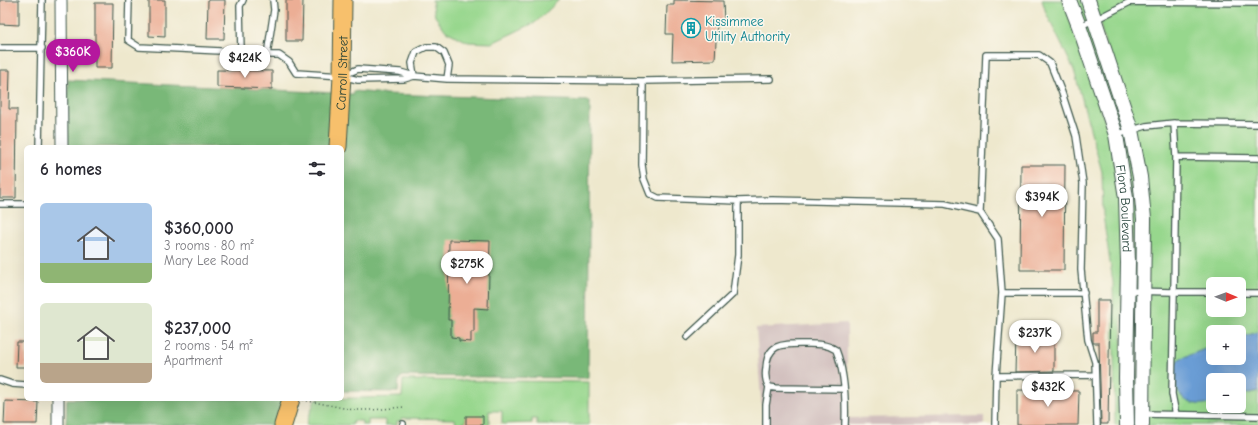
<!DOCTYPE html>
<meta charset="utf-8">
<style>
:root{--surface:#fff;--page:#f2f2f3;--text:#2b2b33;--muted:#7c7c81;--accent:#b5179e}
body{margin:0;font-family:"Comic Neue",sans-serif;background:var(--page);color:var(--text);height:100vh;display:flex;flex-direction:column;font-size:15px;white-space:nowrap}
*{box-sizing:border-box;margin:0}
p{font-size:13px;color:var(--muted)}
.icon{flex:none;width:22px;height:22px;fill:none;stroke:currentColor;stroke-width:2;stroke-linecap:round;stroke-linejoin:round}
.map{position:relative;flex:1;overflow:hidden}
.side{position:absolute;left:24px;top:145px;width:320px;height:256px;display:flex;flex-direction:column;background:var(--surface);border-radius:6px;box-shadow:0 4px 16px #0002}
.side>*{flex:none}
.needle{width:26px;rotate:91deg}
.tools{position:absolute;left:1206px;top:277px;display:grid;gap:8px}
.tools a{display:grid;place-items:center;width:40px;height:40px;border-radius:6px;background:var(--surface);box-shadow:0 4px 16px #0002;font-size:20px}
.price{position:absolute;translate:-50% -34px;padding:0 9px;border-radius:14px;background:#fff;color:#222;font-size:13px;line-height:26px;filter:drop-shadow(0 1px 2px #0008)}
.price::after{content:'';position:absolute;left:50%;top:24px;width:12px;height:9px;margin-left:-6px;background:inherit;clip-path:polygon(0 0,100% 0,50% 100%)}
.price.current{background:var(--accent);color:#fff}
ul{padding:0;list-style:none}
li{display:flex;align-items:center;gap:12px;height:100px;padding:0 16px}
li span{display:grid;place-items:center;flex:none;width:112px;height:80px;border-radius:6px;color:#555}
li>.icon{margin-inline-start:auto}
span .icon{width:48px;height:48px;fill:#fffc;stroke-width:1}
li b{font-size:17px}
h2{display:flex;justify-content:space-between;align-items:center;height:48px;padding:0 16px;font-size:17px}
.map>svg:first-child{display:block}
.industrial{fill:#d1bfbe}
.green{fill:#97d78d;stroke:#5b8a60;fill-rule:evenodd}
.forest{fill:#79b878;stroke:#4c7a56}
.water{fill:#6a9dd5;stroke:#446d84}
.building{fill:#ecae95}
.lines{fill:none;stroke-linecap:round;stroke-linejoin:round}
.service-casing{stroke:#3e574b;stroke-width:8}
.minor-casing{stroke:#3e574b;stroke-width:13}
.tertiary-casing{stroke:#3e574b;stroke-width:16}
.primary-casing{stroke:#3e574b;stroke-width:19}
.path{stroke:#3e574b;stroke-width:1.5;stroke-dasharray:1 3;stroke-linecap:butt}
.service{stroke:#fff;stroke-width:5.5}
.minor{stroke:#fff;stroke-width:11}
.tertiary{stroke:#fff;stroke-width:14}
.primary{stroke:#f7c06c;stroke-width:17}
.labels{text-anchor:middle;stroke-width:3;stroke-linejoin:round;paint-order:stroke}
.culture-label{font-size:13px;fill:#0d838f;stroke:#fbf7ec;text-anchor:start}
.street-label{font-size:13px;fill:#1f3d34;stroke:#fbf7ec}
</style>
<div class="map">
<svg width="1258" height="425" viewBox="0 0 1258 425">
<rect width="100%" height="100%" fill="#fbf7ec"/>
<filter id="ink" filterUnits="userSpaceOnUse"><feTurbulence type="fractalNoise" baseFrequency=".025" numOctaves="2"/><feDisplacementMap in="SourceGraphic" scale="8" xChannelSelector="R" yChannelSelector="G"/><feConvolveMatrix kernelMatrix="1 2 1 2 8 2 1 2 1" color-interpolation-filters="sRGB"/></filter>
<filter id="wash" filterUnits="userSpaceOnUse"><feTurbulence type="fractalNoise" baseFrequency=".012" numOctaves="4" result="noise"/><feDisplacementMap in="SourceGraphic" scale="16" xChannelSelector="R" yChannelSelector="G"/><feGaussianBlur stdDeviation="0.9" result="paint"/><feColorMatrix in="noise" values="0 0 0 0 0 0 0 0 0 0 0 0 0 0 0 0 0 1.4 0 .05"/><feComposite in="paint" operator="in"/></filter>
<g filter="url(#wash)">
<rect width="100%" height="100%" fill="#eee8cd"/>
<path class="industrial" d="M847,323V418L984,416V425H762V413L756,328Z"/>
<path class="green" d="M432,0H559L536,22L492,43L468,42L446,31L435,16Z
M1042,0H1063L1110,136L1121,199L1122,425H1115L1113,282L1103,215L1102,172L1074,70L1046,13Z
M1074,0H1083L1126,131L1134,177L1138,219L1137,425H1133L1132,198Z
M1094,0H1258V332L1239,338V332H1213V346L1179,359L1196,404L1213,403V406H1239V396L1258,391V425H1147L1149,219ZM1213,284H1239V310H1213Z
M403,380L589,382V425H552L551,422V425H548V424H537V419H532V423L502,424V411H489V425H483L466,416V422H463V425H456L455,419L402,418V421H397V425H385V420H368V425H362V421H353L352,425H306C308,416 313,408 315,399L402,397Z"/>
<path class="forest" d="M68,80L336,93L333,147H68Z
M353,91L386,94L590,101L588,378L403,376L399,379L398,392L342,391V162L346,94H353Z
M67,399H286L278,425H66Z"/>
<path class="water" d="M1258,332V391L1239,396V380H1213V403C1208,403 1202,405 1197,404C1177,402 1174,383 1172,367L1179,359L1213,346V358H1239V338Z"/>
<g id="blocks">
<path class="building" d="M0,0H19V25L0,24Z
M149,0H165V37L149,36Z
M208,0H225L224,39H207Z
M286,0H303L302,41H286Z
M674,0L723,1L724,22H717L715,60L672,61L673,34H666L667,5H674Z
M95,3H113L112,68H95Z
M0,70H10L9,109H17L16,198H0Z
M217,70L272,71V89L217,87Z
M1021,165H1065L1064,270H1020Z
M449,240L490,241L488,309L474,308V332H471V342L459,341V338L451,337V320H448Z
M1097,300H1110L1108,424H1101L1099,343H1093V332H1097Z
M1016,336H1054V371L1015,372Z
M17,342H26V367H16Z
M1017,390L1079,391L1078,425H1017Z
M5,401L38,402L37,424H4Z
M466,416H483V425H466Z"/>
</g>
</g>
<g filter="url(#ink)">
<use href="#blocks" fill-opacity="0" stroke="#3e574b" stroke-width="1"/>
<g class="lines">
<defs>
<path id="service" d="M129,0L128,40L139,47L241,52L267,55H279L289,62L296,73L342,76L358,80L404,79L414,76
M1079,26L1095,20L1130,2L1258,3
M0,48H42
M241,52L240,6L243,0
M267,55L274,10L273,0
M344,75L358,69L400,72L414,76L447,79L643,81L771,79
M414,76L412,63L416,52L426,47H436L444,53L449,65L447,79
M643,81L642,165L644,179L650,194L658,198L738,201L772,200L945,204L980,212L998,239L1002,293L996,376L995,425
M1116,135L1146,126L1174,123
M39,147L42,0
M1176,157L1258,158
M0,204H26
M980,212L986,55H1039L1050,63L1062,93L1076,136L1083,183L1081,270L1088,340L1095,362L1097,425
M1128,291L1174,292L1176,157L1174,123L1258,124
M1002,293H1084
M1239,293H1258
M687,337L733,294L738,255V201
M996,376L1095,375
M0,380L12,384L26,385
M844,389L776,388L769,387C766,382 765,375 766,369C767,343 782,344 803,344C815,344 825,343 836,350C845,373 846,400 845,425
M1142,414L1258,416
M1176,415L1172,394L1174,292H1213
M403,424V425
M766,425V405L769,387"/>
<path id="minor" d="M61,0L62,147
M58,425V399"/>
<g id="tertiary">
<path id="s1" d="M1069,0L1079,26L1116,135L1126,198L1128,263L1126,378L1127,425"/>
<path d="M1088,0L1131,130L1140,177L1144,219L1142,425"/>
</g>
<g id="primary">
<path id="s2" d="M338,147L342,76L343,0"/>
<path d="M283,425L291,399"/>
</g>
</defs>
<use href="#service" class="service-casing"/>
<use href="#minor" class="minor-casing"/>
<use href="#tertiary" class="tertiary-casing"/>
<use href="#primary" class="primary-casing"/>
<path class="path" d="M303,400L354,410H372L404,407"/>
<use href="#service" class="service"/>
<use href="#minor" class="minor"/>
<use href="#tertiary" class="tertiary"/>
<use href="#primary" class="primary"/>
</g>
</g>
<defs>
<symbol id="building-ring" viewBox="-11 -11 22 22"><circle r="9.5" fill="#fbf7ec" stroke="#0f9aa8" stroke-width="1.5"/><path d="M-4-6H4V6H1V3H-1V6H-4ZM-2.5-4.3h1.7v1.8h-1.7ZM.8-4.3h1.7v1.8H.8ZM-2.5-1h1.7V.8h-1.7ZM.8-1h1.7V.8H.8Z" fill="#0f9aa8"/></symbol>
</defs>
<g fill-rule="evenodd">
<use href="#building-ring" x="680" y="17" width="22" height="22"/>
</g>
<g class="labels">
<g class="culture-label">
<text x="705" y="26">Kissimmee<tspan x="705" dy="15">Utility Authority</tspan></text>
</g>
<g class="street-label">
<text dy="5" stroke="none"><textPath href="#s2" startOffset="74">Carroll Street</textPath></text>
<text dy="5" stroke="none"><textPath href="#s1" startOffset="217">Flora Boulevard</textPath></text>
</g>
</g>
</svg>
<div class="tools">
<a><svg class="needle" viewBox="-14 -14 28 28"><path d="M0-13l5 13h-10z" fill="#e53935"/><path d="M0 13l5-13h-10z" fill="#7c7c81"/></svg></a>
<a>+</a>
<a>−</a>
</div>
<b class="price current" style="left:73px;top:73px">$360K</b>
<b class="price" style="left:245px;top:79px">$424K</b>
<b class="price" style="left:1042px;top:218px">$394K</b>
<b class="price" style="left:467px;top:285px">$275K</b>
<b class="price" style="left:1035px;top:354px">$237K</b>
<b class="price" style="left:1048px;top:408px">$432K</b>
<section class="side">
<h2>6 homes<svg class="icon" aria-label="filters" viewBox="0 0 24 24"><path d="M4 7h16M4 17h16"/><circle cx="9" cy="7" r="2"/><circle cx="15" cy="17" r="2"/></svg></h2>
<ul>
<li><span style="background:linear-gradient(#a9c7e8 75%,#8fb573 0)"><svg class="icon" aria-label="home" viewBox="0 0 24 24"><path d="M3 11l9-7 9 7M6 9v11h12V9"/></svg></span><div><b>$360,000</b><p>3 rooms · 80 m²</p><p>Mary Lee Road</p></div></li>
<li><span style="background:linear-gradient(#dfe7d0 75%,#b9a48a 0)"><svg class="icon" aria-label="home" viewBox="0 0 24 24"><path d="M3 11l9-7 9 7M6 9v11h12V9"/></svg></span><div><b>$237,000</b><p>2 rooms · 54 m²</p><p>Apartment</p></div></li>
</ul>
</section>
</div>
